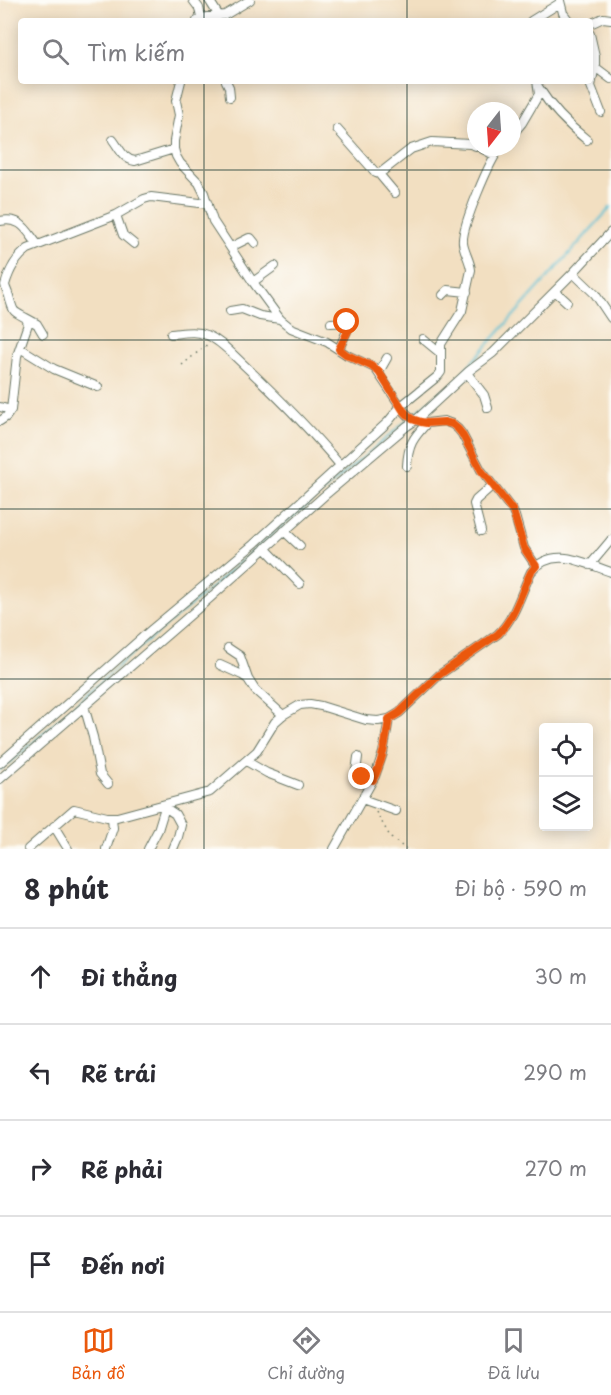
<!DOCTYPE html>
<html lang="vi">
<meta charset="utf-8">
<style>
:root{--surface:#fff;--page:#f7f7f7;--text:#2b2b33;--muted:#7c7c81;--line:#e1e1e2;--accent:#ea580c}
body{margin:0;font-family:"Playpen Sans",sans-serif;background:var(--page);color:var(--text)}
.controls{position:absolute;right:18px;bottom:18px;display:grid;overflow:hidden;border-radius:6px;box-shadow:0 3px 15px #0003}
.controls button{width:54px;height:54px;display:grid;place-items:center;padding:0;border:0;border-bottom:2px solid var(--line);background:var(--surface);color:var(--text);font:30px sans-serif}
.compass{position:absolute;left:467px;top:102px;width:54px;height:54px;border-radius:50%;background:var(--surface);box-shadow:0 3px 15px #0003;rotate:197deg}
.stop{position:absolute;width:18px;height:18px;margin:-14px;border:4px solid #ea580c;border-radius:50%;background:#fff}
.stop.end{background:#ea580c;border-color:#fff;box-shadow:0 2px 6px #0008}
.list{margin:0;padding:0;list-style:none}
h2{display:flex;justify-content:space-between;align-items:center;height:78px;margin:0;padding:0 24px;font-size:26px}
h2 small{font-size:20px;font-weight:400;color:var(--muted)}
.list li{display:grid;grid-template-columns:39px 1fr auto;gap:18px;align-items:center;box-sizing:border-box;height:96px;padding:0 24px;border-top:2px solid var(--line)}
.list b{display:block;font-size:22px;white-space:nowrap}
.list em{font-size:20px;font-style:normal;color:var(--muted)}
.icon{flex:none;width:33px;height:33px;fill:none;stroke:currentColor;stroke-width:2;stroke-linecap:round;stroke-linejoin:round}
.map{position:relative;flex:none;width:611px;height:849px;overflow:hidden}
.search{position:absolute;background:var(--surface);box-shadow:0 3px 15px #0003;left:18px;right:18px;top:18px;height:66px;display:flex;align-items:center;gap:15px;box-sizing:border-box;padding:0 21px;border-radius:6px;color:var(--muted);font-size:22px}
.sheet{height:462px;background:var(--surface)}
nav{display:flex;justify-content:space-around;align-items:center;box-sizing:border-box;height:84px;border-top:2px solid var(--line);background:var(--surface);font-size:16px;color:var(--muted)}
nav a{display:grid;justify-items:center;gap:3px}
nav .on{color:var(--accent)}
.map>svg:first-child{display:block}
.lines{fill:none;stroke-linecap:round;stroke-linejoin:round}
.stream{stroke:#57bfd4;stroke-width:2}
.minor-casing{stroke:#697665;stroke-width:10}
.path{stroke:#697665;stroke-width:1.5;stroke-dasharray:1.5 4.5;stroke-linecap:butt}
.minor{stroke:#fff;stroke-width:8}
.route{stroke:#ea580c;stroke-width:8}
.grid{fill:none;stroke:#1f3d34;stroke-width:1.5;stroke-opacity:0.55}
</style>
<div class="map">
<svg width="611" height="849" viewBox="0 0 611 849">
<rect width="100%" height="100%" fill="#fdfcf7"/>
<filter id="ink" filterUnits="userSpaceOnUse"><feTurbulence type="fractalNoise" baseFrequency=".0167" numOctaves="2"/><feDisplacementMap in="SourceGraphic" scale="12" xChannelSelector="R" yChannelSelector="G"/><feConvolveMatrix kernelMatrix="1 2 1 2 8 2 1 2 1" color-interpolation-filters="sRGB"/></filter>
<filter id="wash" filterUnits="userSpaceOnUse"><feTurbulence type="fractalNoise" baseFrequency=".008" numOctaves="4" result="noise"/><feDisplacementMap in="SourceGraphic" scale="24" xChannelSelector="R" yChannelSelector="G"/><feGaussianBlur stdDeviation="1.35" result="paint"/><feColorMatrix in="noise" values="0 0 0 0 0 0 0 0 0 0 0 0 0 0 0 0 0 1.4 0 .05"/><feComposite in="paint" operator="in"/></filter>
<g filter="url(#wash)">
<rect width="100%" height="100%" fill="#f2dfc1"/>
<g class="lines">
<!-- stream -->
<path class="stream" d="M466,369L611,207
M0,770L17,757L127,658L215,585L242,560L442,391"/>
</g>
</g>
<g filter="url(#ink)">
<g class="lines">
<!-- minor casing -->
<g class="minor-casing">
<path id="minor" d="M193,0L199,8L201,18
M209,0L219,16
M560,1L563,13L569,21
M197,21L207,17L225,15L250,0
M531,21L560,3
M590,24L603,18L611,19
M590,34L595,56V65L591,86L601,112
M595,67L611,79
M181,81L176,101L179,115L174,141V149L176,156L180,163L199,183L204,193L213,221L253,282L280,319L291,328L327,342L347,355L375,368L403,410L412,419L427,423L444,421L452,424L458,429L462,434L481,470L513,511L515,516L524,548L536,566
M226,81L229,87L230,97
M539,88C552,109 568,125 587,140
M337,129L376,173L379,174L411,149L432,142L470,144L476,146
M512,135L522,123L539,94L537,81
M113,140C120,149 123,159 135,161L174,149
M479,147L494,155
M379,174L395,193
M116,215L123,235L134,244
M0,221C22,217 26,230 38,245
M231,247L249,238H251L255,243
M573,273L595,294L611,318
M253,282L275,266
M555,291L567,302
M443,295L448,290L467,292
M230,311L242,309L260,316L280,319
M26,318L37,324L43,334
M331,323L347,322L350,324L339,349
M171,334C183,333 195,330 207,335C221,341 232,354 243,364C277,396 310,429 340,465
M423,339L440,353
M20,348L54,369L98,387
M379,372L387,358
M467,373L484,395L488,408
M0,407L11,410
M0,421L6,417L11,410L17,356L28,324L26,318C13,311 14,313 10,300C9,294 6,290 5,285C9,271 17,257 28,249L116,215L144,199L151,197L208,204
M407,466C408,445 413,438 427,423
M284,531L300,546
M481,531L474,504L476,500L493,485
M265,548L300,584
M590,565L611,540
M228,648L240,656L248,679
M220,665L242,675L248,679L255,690L283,715
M84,706L93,737L100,774L108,784
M358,757L356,772L362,777L373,780
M246,761L267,773L298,785
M0,763L152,629L254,544L388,422L401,406L438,376L441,372V344L462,311L471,270C470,260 464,252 463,243C461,228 490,159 501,147
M0,779L210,598L324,496L407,426L416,420L469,371L493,353L573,273L611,232
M362,799L396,811
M166,808L175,814L181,825L178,837L173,849
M54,826L68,849
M28,849L74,809L107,817H117L210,792L257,751L275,722L283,715L300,705L310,704L321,706L366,720L378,721L389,719L399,713L439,675L498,634C515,618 521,593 531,572C553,545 584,563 611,572
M106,849L113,828L112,818
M148,849L158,830L166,804
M334,849L375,776L383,753L389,719"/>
</g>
<!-- path -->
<path class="path" d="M182,365L209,343
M376,812L391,838L406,849"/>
<!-- minor -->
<use href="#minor" class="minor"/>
</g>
</g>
<g class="lines" filter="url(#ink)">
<!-- route -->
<path class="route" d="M347,322L350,324V327L339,349L347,355L371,366L379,372L403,410L412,419L421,422L427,423L444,422L452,424L458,429L462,434L481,470L513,511L524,548L536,566L531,572C521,593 515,618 498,634L439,675L399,713L389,719C386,740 383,761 373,780L362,777"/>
</g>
<!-- grid -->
<path class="grid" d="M204,0V21M407,0V21M204,81V849M407,81V849M0,170H611M0,340H611M0,509H611M0,679H611"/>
</svg>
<div class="controls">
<button><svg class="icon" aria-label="locate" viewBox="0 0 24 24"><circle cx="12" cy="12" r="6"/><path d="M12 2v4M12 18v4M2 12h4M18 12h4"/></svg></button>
<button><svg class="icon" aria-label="layers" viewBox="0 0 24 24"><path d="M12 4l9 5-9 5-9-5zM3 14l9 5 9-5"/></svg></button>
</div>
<svg class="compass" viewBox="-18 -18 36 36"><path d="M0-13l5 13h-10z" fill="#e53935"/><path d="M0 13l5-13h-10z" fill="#7c7c81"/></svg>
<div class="stop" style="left:347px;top:322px"></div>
<div class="stop end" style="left:362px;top:777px"></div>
<div class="search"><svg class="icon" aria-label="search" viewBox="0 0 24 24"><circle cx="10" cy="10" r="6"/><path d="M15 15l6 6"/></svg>Tìm kiếm</div>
</div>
<section class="sheet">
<h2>8 phút<small>Đi bộ · 590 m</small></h2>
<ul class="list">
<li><svg class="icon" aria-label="ahead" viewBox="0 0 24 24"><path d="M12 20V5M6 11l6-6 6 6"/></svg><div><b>Đi thẳng</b></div><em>30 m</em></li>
<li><svg class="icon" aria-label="left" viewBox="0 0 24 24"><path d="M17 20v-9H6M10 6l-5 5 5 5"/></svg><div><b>Rẽ trái</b></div><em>290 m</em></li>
<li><svg class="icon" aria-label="right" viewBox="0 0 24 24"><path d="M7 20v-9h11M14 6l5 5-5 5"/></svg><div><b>Rẽ phải</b></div><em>270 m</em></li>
<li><svg class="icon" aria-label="arrive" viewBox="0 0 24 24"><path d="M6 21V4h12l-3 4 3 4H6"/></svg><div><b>Đến nơi</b></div></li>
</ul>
</section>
<nav>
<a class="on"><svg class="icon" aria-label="map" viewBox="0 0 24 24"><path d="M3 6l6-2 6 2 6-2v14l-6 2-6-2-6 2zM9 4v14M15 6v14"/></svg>Bản đồ</a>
<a><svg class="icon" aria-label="directions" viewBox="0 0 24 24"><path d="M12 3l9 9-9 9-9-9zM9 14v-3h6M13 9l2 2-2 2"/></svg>Chỉ đường</a>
<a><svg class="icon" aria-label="saved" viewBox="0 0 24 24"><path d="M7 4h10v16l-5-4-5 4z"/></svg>Đã lưu</a>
</nav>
